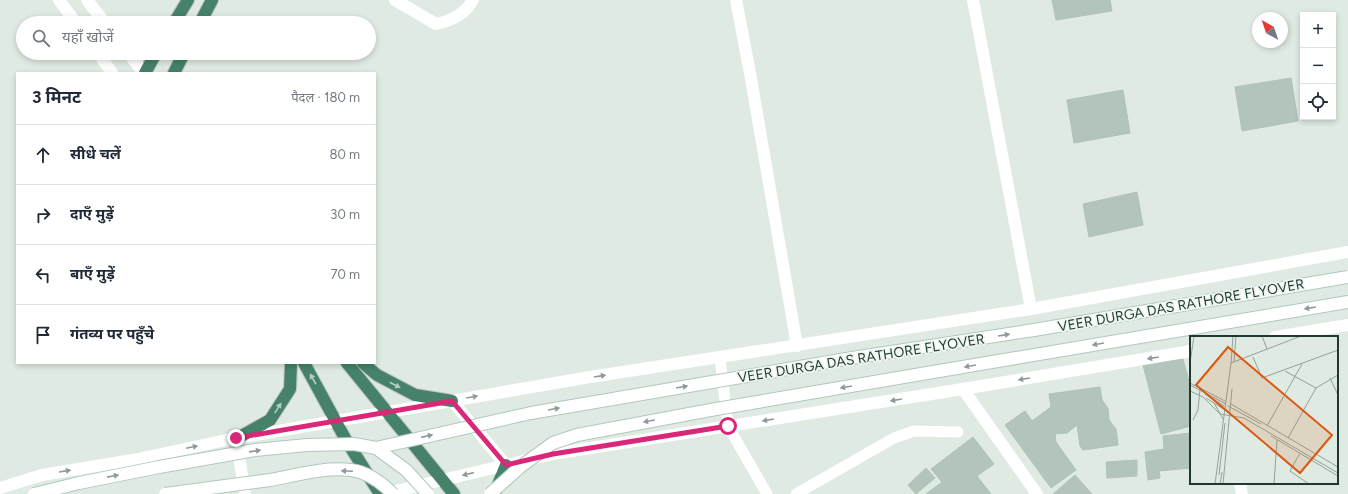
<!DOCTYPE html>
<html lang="hi">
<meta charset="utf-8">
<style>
:root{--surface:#fff;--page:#f6f6f7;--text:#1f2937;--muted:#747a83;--line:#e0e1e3}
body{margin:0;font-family:Figtree,"Noto Sans Devanagari",sans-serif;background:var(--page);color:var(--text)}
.controls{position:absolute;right:12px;top:12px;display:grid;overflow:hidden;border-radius:0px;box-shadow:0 2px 6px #0003}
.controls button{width:36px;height:36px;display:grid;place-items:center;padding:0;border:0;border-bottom:1px solid var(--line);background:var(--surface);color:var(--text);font:20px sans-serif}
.compass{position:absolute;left:1252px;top:12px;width:36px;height:36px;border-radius:50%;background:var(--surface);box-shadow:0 2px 6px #0003;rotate:320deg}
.stop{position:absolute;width:12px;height:12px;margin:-9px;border:3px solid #db2777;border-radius:50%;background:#fff}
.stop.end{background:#db2777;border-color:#fff;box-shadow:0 1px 4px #0008}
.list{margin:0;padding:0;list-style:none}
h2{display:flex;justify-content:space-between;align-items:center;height:52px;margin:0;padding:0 16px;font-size:17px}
h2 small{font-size:13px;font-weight:400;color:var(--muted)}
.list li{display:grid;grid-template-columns:26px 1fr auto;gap:12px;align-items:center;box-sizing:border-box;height:60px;padding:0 16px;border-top:1px solid var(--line)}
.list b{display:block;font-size:15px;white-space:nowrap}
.list em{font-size:13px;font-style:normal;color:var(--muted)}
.icon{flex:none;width:22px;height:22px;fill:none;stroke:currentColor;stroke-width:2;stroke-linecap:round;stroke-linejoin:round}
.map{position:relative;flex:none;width:1348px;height:494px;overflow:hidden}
.search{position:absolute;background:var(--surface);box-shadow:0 2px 6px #0003;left:16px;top:16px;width:360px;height:44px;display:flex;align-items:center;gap:10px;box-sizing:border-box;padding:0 14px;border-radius:22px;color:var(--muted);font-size:15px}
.panel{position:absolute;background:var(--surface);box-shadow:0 2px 6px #0003;left:16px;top:72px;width:360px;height:292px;border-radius:0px}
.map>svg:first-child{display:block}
.building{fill:#b3c4bb;stroke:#b0c3b8}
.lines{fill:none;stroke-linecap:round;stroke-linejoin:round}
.secondary-casing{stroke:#b1c9bc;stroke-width:14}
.trunk-casing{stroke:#bcc4c0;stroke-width:14}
.service{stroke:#fff;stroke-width:11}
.minor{stroke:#fff;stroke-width:12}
.tertiary{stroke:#fff;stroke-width:12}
.secondary{stroke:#fff;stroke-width:12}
.trunk{stroke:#46826a;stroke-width:12}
.secondary-bridge-casing{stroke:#b1c9bc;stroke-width:14;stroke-linecap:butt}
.secondary-bridge{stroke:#fff;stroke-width:12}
.oneway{fill:#8f9c96}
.oneway2{fill:#b3cdc2}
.route{stroke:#db2777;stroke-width:5}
.labels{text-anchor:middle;stroke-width:3.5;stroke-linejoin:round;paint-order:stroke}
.street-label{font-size:14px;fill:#1f392e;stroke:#eef6f1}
.inset-road{fill:none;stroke:#92a39a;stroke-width:1}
.view{fill:#de570e;fill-opacity:0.15;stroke:#de570e;stroke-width:2}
.inset-edge{fill:none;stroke:#1f392e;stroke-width:2}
</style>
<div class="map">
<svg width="1348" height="494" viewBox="0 0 1348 494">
<rect width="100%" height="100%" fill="#deeae2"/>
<!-- building -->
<path class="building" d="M1052,0H1110L1112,11L1056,20Z
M1291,78L1298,121L1242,131L1235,87Z
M1123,90L1130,133L1074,143L1067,100Z
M1137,192L1143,225L1089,237L1083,204Z
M1182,355L1191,389V426L1161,434L1143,365Z
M1100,387L1102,400L1108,408L1109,420L1116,429L1118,445L1083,450L1080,446L1077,425L1067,433L1055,434L1056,442L1076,470L1051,488L1005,425L1025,411L1032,421L1051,407L1049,394Z
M1191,433V468L1159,471L1160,478L1148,480L1145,452L1164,449L1163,436Z
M973,437L994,464L977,476L991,494H926L942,482L931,469Z
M1137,460V476L1107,478L1106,462Z
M926,468L935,478L916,494L908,485Z
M1075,475L1092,494H1053Z"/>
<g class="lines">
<!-- secondary casing -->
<g class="secondary-casing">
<path id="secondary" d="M939,371L1348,302"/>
</g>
<!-- trunk casing -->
<g class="trunk-casing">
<path id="trunk" d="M174,23L188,0
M200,23L212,0
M145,73L156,53
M174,73L184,53
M304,363L346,440L380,494
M347,363L454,494
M363,363L377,375L415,395L452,401
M236,439L270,420L290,389L291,363
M496,490L506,465"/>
</g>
<!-- service -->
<path class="service" d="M720,358L728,426L767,494
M796,494L894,438L914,431L958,432"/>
<!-- minor -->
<path class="minor" d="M395,0L436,24C451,21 465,14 473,0
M736,0L750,73L797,346
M973,0L1031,309
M963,389L1037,494
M1240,483L1242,494"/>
<!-- tertiary -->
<path class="tertiary" d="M59,0L76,23
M87,0L105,23
M98,53L112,73
M128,53L144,73
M1275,337L1348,325
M452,401L506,465
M237,444L245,494
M0,488L42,475L138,459L226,440L388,412L590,377L1031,309L1348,252
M383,494L553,454L963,389L1191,351"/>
<!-- secondary -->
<use href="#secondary" class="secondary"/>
<!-- trunk -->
<use href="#trunk" class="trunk"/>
<!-- secondary-bridge casing -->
<g class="secondary-bridge-casing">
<path id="secondary-bridge" d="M376,448L531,413L852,358L1034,330L1348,277
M34,494L79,483L159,467L255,450L307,445L354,444L376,448L406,470L428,494
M165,494C200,489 235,485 270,480C297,475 324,467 351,470C368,472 381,482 393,494
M490,494L520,467L553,443L577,435L716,409L939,371"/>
</g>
<!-- secondary-bridge -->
<use href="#secondary-bridge" class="secondary-bridge"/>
</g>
<!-- one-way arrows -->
<defs><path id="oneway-solid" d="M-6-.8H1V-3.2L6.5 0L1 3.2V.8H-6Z"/></defs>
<g class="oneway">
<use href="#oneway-solid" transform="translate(1310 308) rotate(171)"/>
<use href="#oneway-solid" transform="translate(1004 335) rotate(-9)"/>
<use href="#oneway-solid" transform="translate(1098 344) rotate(170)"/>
<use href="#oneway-solid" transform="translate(1153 358) rotate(171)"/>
<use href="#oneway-solid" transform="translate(970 366) rotate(170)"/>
<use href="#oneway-solid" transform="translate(600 376) rotate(-9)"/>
<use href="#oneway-solid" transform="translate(1024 379) rotate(171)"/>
<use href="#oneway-solid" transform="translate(682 387) rotate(-10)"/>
<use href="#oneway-solid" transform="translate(846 387) rotate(170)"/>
<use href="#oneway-solid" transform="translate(472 397) rotate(-10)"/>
<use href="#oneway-solid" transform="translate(896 400) rotate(171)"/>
<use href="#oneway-solid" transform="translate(554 409) rotate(-10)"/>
<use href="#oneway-solid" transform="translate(768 420) rotate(171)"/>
<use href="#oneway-solid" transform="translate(649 421) rotate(170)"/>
<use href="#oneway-solid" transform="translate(427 436) rotate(-13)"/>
<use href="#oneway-solid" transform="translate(192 447) rotate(-12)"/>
<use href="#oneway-solid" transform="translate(255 451) rotate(-8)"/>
<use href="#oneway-solid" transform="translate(65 471) rotate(-9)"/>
<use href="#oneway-solid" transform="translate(347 471) rotate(-177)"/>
<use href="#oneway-solid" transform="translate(468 474) rotate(167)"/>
<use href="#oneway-solid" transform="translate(113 476) rotate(-11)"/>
</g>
<g class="oneway2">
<use href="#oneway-solid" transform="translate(313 379) rotate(-119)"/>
<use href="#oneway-solid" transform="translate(395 385) rotate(28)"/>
<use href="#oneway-solid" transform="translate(278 408) rotate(-58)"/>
</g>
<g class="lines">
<!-- route -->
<path class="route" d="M236,438L452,401L506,465L553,454L728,426"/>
</g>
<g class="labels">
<!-- street labels -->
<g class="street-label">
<text transform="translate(1181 305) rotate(-10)" y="5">VEER DURGA DAS RATHORE FLYOVER</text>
<text transform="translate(861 358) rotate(-9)" y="5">VEER DURGA DAS RATHORE FLYOVER</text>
</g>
</g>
<!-- overview -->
<g transform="translate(1190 336)">
<rect width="148" height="148" fill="#deeae2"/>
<path class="inset-road" d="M72,0L77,13M63,21L72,42L148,14M44,26L46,0M0,27L4,0M41,27L43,0M95,35L126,52L148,39M140,42L148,59M0,47L35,65M0,49L36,68M0,55L13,61L30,78L54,82L148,137M15,58L34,70M16,62L35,74M24,67L33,83M41,68L148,131M38,70L71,88M3,84L8,74L10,53M77,90L112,28M81,100L148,140M98,102L126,52M110,117L100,135L119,148M29,139L35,87M25,148L41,27L111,0M30,148L32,136M33,148L42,53M84,148L87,104"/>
<path class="view" d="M38,11L142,99L110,137L6,49Z"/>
<rect width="148" height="148" class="inset-edge"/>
</g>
</svg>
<div class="controls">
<button>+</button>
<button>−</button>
<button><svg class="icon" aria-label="locate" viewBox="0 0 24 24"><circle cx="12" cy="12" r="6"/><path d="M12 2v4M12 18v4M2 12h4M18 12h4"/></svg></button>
</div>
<svg class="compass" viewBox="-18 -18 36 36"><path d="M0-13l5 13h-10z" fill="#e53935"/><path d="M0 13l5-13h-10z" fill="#747a83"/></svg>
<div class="stop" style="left:728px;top:426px"></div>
<div class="stop end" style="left:236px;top:438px"></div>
<div class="search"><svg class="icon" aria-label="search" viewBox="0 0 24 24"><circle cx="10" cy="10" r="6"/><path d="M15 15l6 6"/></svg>यहाँ खोजें</div>
<section class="panel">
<h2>3 मिनट<small>पैदल · 180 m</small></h2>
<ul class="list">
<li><svg class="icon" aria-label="ahead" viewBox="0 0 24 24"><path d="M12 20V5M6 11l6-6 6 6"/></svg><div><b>सीधे चलें</b></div><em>80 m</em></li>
<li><svg class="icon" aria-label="right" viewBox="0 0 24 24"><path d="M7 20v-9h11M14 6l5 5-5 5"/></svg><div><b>दाएँ मुड़ें</b></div><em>30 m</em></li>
<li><svg class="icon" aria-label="left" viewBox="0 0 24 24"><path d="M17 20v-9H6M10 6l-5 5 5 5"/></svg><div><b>बाएँ मुड़ें</b></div><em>70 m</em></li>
<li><svg class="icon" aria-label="arrive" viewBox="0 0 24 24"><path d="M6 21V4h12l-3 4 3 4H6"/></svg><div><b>गंतव्य पर पहुँचे</b></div></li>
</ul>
</section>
</div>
